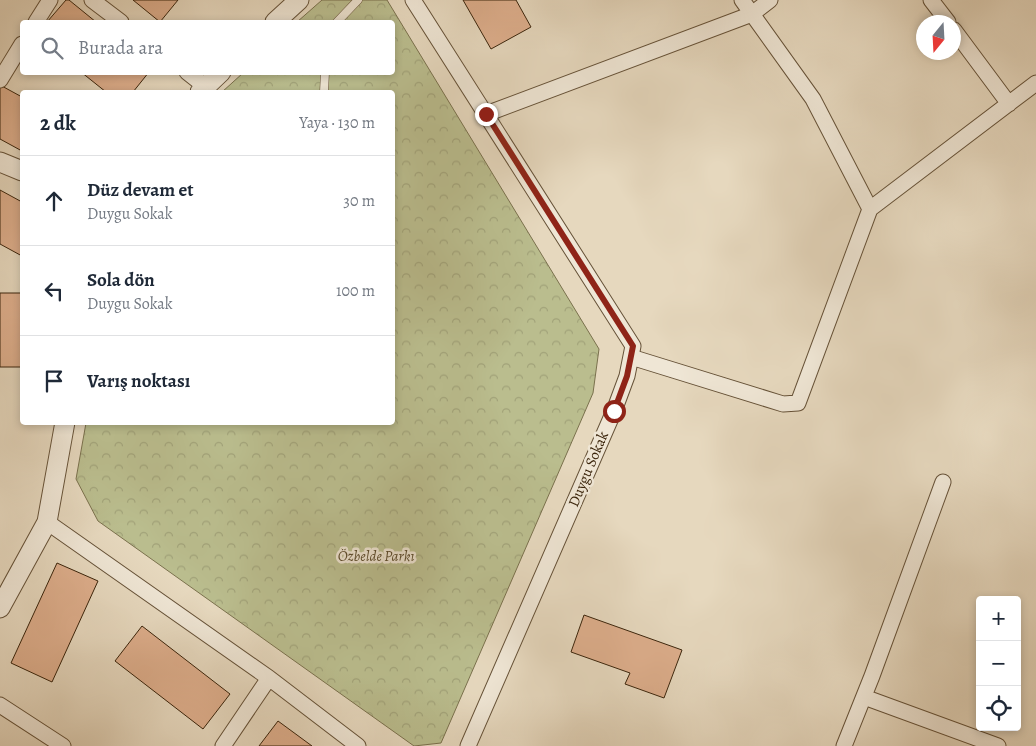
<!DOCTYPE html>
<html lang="tr">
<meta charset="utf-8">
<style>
:root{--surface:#fff;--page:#f6f6f7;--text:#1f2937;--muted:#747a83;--line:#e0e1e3}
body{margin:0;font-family:Alegreya,serif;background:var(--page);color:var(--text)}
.controls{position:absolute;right:15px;bottom:15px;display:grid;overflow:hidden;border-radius:5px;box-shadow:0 2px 8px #0003}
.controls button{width:45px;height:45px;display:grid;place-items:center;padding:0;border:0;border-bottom:1px solid var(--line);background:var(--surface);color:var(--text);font:25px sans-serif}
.compass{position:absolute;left:916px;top:15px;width:45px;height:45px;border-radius:50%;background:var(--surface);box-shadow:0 2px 8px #0003;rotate:198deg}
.stop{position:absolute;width:15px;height:15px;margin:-11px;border:4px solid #8f2418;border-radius:50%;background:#fff}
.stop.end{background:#8f2418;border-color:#fff;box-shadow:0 1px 5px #0008}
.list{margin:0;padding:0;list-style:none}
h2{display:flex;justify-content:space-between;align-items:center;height:65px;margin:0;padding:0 20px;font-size:21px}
h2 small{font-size:16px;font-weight:400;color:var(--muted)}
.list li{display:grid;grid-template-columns:32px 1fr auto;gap:15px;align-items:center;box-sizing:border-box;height:90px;padding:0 20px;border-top:1px solid var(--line)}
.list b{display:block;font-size:19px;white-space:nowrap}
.list p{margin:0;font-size:16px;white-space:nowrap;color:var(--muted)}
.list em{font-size:16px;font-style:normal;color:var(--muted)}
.icon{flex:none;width:28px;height:28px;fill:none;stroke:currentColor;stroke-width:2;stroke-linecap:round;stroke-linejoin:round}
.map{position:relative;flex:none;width:1036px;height:746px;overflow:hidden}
.search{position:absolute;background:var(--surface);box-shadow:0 2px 8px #0003;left:20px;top:20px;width:375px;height:55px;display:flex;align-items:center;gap:12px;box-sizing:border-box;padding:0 18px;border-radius:5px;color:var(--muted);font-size:19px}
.panel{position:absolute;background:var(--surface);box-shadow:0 2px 8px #0003;left:20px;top:90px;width:375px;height:335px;border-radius:5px}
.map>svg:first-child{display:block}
.park{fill:url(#park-crowns);stroke:#7a714d}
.building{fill:#ddae8c;stroke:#3b250c}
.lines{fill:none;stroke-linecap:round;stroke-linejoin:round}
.service-casing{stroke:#665238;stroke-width:9}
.minor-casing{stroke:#665238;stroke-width:17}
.tertiary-casing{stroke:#665238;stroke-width:21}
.service{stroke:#efe6d5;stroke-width:8}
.minor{stroke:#efe6d5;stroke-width:15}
.tertiary{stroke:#efe6d5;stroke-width:19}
.route{stroke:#8f2418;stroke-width:6}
.labels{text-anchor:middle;stroke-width:5;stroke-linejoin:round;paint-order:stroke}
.street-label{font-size:15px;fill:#3b250c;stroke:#efe6d5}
.park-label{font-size:15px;font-style:italic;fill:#5b4b2c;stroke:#efe6d5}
</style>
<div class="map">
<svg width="1036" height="746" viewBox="0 0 1036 746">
<defs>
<pattern id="park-crowns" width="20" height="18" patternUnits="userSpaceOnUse" patternTransform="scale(1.25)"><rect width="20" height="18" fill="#babd8e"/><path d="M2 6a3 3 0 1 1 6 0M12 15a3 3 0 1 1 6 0" fill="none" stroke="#a1a279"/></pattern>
</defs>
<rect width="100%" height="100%" fill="#e6d8be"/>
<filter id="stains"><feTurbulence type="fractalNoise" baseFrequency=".004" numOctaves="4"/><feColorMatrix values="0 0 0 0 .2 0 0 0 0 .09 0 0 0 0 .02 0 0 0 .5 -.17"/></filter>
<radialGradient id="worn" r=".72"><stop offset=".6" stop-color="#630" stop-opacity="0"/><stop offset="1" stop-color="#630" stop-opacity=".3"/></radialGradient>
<!-- park -->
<path class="park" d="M322,0H387L599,349L593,393L441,743L414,746L98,521L76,479L86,423L392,422V92H222L243,73L392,72V22H297Z"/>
<!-- building -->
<path class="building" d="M66,0H69L96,22H47Z
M133,0H178L160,22Z
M463,0H516L531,27L491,49Z
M81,72H149L133,92H106Z
M0,85L22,97V151L0,139Z
M0,190L22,202V256L0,244Z
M0,293H22V367H0Z
M57,563L98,581L52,682L11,663Z
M584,615L682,650L664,698L625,684L630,673L571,652Z
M142,626L230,694L203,729L115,661Z
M278,721L312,746H259Z"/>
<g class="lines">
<!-- service casing -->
<g class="service-casing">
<path id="service" d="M337,22L358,0
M324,92L325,72"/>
</g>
<!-- minor casing -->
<g class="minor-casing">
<path id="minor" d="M92,0L121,22
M413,0L633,346L627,376L614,411L468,746
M931,0L948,22
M36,22L50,0
M954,30L1009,104
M187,72L206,87
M0,80L22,44
M486,114L752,14L770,0
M870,209L1036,83
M631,357L783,404L798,403L870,209L813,99L742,0
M47,522L269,678L358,746
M864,697L998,746
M0,705L63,746
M223,746L269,678
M844,746L872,676L943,482"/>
</g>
<!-- tertiary casing -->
<g class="tertiary-casing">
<path id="tertiary" d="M275,22L299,0
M200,92L221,72
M0,162L22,171
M0,608L47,522L65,422"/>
</g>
<!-- service -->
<use href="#service" class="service"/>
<!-- minor -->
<use href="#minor" class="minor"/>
<!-- tertiary -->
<use href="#tertiary" class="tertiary"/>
</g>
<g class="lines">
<!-- route -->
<path class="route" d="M486,114L633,346L627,376L614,411"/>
</g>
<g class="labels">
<!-- street labels -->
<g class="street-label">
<text transform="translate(588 469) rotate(-67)" y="5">Duygu Sokak</text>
</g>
<!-- park labels -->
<g class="park-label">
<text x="376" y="561">Özbelde Parkı</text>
</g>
</g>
<rect width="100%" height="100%" filter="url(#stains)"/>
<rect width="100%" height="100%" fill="url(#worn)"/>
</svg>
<div class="controls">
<button>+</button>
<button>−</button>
<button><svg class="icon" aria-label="locate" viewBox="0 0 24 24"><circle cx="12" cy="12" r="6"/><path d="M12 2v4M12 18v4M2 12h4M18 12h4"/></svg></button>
</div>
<svg class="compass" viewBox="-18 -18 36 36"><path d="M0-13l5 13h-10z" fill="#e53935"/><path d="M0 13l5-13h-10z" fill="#747a83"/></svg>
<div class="stop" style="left:614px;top:411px"></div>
<div class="stop end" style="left:486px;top:114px"></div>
<div class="search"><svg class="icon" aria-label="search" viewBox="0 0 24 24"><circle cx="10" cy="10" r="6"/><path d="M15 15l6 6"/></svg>Burada ara</div>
<section class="panel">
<h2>2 dk<small>Yaya · 130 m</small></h2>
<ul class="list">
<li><svg class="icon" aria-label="ahead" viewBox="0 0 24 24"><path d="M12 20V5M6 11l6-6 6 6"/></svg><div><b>Düz devam et</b><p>Duygu Sokak</p></div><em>30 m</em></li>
<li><svg class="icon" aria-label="left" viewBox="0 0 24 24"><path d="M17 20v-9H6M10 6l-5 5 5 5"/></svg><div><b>Sola dön</b><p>Duygu Sokak</p></div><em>100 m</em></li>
<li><svg class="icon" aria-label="arrive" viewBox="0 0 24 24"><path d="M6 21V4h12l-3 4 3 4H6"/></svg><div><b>Varış noktası</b></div></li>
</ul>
</section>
</div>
